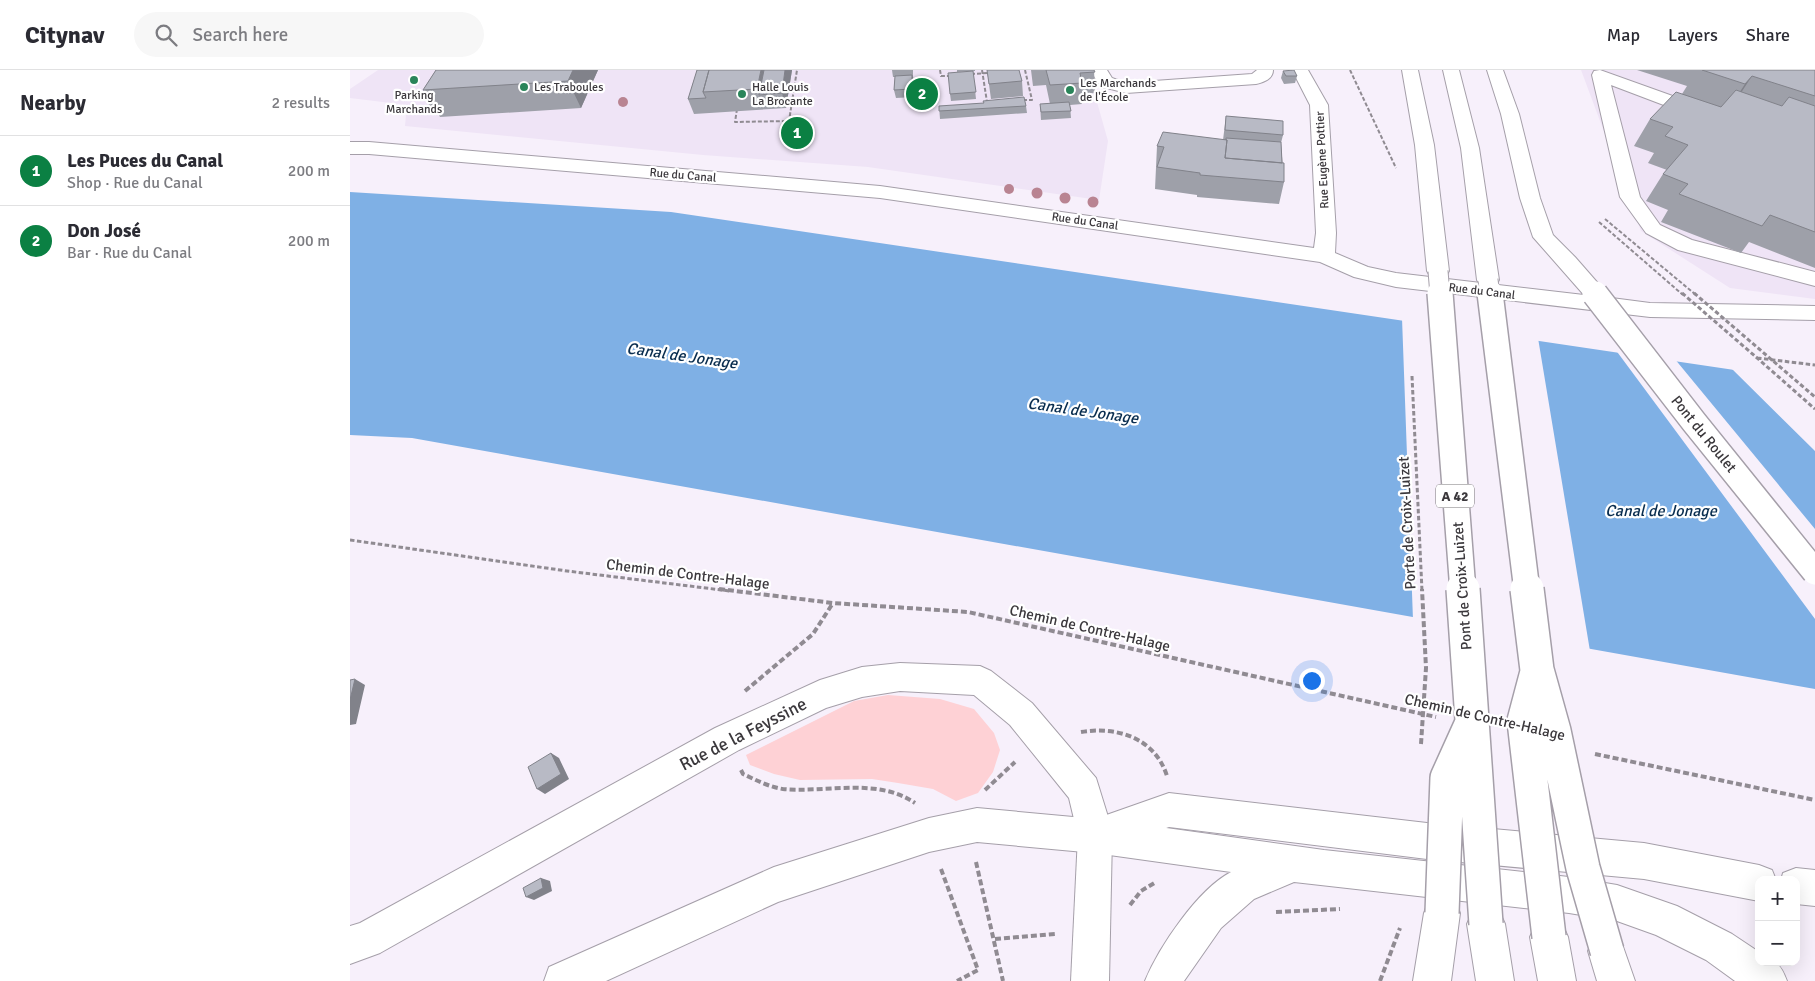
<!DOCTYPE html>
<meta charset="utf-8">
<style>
:root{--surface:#fff;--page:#f7f7f7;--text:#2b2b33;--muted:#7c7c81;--line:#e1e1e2;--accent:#0b8043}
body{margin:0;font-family:Signika,sans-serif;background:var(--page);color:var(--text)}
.controls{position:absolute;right:15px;bottom:15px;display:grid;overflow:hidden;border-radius:10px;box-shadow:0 5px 20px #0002}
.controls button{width:45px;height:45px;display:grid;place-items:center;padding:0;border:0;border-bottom:1px solid var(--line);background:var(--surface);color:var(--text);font:25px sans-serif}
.you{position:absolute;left:961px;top:610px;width:18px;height:18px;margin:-12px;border:4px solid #fff;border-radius:50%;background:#1a73e8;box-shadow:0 0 0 8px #1a73e833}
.badge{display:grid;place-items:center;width:32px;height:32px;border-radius:50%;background:var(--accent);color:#fff;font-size:16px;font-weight:700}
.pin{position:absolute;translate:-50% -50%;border:2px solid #fff;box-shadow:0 1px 5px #0006}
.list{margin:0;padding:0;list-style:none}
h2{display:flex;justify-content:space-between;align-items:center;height:65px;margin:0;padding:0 20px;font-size:21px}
h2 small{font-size:16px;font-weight:400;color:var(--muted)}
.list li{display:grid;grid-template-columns:32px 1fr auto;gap:15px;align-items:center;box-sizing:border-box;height:70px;padding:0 20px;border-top:1px solid var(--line)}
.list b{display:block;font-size:19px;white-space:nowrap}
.list p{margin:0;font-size:16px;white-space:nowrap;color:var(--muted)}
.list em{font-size:16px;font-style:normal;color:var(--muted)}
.icon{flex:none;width:28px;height:28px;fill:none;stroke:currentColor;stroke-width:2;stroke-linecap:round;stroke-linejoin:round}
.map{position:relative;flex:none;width:1465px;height:911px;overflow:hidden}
header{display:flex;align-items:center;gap:30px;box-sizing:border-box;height:70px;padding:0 25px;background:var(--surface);border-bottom:1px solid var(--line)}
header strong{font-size:24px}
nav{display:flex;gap:28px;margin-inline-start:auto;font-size:18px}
.search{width:350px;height:45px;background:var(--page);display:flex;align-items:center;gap:12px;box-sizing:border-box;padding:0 18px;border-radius:28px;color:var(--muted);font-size:19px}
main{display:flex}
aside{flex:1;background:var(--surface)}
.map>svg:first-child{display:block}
.built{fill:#efe4f6}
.green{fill:#fed1d5}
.water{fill:#7fb0e5}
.pier{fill:#f7f0fb}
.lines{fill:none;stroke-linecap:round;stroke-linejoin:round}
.minor-casing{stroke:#a59fa9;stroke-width:2}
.major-casing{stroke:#a59fa9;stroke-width:2}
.highway-casing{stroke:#a59fa9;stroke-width:2}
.path-far2{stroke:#908b92;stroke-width:2;stroke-dasharray:4 2;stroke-linecap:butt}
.path-far1{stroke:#908b92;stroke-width:3;stroke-dasharray:4.5 2.5;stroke-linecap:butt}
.path{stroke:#908b92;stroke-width:4;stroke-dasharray:6 3;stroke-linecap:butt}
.minor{fill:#fff;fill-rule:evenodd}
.major{fill:#fff;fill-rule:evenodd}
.highway{fill:#fff;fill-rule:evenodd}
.minor-bridge-casing{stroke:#a59fa9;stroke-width:28;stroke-linecap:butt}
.highway-bridge-far2-casing{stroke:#a59fa9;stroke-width:21;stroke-linecap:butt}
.highway-bridge-far1-casing{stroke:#a59fa9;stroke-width:28;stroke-linecap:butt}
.highway-bridge-casing{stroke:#a59fa9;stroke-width:36;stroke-linecap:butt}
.path-bridge-far2{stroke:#908b92;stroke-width:2;stroke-dasharray:4 2;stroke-linecap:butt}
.path-bridge-far1{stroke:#908b92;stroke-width:3;stroke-dasharray:4.5 2.5;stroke-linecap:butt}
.path-bridge{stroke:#908b92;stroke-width:4;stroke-dasharray:6 3;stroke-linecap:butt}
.minor-bridge{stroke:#fff;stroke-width:25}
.highway-bridge-far2{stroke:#fff;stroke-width:19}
.highway-bridge-far1{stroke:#fff;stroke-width:25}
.highway-bridge{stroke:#fff;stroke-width:33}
.tree{fill:#b98492}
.wall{fill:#9ea0a9}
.shaded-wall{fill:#81828a}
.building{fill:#b8bac5;stroke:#81828a}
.poi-dot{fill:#2a855a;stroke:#fff;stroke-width:2}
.labels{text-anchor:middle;stroke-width:4.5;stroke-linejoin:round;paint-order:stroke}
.far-poi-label{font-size:12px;fill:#3b383c;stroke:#fff;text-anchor:start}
.far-street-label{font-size:12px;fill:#3b383c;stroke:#fff}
.shield{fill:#fff;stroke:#767476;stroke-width:1}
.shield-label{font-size:14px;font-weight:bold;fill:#3b383c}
.street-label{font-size:15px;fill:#3b383c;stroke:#fff}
.water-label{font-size:16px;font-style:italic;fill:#092d4f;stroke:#fff}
.near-street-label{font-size:18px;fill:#3b383c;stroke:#fff}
</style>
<header>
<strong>Citynav</strong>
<div class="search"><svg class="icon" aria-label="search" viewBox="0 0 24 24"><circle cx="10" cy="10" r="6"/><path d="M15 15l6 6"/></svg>Search here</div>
<nav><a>Map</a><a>Layers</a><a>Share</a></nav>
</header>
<main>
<aside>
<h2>Nearby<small>2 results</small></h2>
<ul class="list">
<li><span class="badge">1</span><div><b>Les Puces du Canal</b><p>Shop · Rue du Canal</p></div><em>200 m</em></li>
<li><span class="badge">2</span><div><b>Don José</b><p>Bar · Rue du Canal</p></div><em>200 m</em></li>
</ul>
</aside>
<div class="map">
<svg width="1465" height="911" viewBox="0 0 1465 911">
<rect width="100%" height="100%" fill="#f7f0fb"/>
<!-- built -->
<path class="built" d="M28,0H738L758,71L749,130L518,97L353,85L55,56L57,35L0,28V19Z
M1231,0H1465V229L1380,218L1291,161Z"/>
<!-- green -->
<path class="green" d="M538,625L590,629L624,639L644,663L650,680L643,702L628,723L606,731L583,719L548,713L522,709L450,710L424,704L400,695L396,685L504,631Z"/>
<!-- water -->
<path class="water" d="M0,122L321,142L1465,312V619L62,368L0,365Z"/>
<!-- pier -->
<path class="pier" d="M1052,248L1188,268L1240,581L1063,550Z
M1265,279L1324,288L1465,459V549Z
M1379,296L1465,309V381Z"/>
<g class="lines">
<!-- minor casing -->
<g class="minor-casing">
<path id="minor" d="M741,0H757L762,8L776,13L902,4L907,0H923C923,9 914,12 906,14L776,23L753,17L747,12Z
M942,0H958L978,35L986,163L985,183L1018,197L1046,203L1234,225L1183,167L1170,128L1151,44L1137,0H1153L1169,44L1190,128L1203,165L1225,187L1253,219L1256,224L1254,227L1300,233L1465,236V250L1300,247L1046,217L1004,207L970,192L530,128L19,84H0V72H19L530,116L964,178L966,163L960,35Z
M1250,0L1331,29L1334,33L1331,37L1325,38L1319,37L1261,15L1290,127L1310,155L1342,170L1465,202V216L1328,180L1296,163L1270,127L1242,5L1244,1Z
M550,593L630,596L641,601L682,633L746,708L759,750L974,780L1219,807L1267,815L1327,836L1382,864L1409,882V892C1428,892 1430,893 1437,911H1385L1356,890L1306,865L1267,851L1219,843L944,812L904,829L871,858L834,911H795C809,877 848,819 881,802L745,783L733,778L728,766L719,728L660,655L624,625L550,621L512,627L476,638L389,680L30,883L0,894V856L10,853L365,658L470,610L512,597Z"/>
</g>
<!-- major casing -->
<g class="major-casing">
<path id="major" d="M745,749L757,754L762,766L759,911H721L728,766L733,754Z"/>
</g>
<!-- highway casing -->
<g class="highway-casing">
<path id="highway" d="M1052,0H1068L1084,75L1099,201L1096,206L1088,208L1080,206L1077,201L1065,75Z
M1093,0H1109L1129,78L1149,210L1146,215L1138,217L1130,215L1127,210L1111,78Z
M819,723L1077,753L1294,773L1409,795L1422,800L1426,810H1409V831L1294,809L1077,789L819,757L745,783L627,772L579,782L428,832L256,911H194L199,897L424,797L579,748L627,738L745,749Z
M1446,798L1465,800V836L1446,834V810H1431L1433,803Z
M1092,825L1105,830L1110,843L1101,911H1063L1074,843L1079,830Z
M1136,835L1149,841L1155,854L1164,911H1126L1117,854L1123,841Z
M1199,848L1212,854L1218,867L1226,911H1188L1180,867L1186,854Z
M1257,862L1270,868L1285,911H1247L1238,881L1244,868Z"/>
</g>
<!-- path-far2 -->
<path class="path-far2" d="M590,0L591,6H602
M632,0L637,32
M1000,0L1046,98
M621,4L639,3
M673,30H682L675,0
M387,39L385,52L439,51L447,0"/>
<!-- path-far1 -->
<path class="path-far1" d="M1406,287L1465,339
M1407,288L1465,295
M0,470L217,501L380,521"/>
<!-- path -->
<path class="path" d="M369,519L483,533L618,542L1086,647
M395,621L463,564L483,533
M731,662C767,656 805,668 817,706
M1245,684L1465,730
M391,700L393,704C406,710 419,717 433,719C476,723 527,707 565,733
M635,720L665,692
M626,792L653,911
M591,799L628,900L607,911
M780,835L791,821L806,812
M926,842L990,839
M645,869L705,864
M1030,911L1050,858"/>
<!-- minor -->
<use href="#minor" class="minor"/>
<!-- major -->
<use href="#major" class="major"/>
<!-- highway -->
<use href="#highway" class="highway"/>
<!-- minor-bridge casing -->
<g class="minor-bridge-casing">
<path id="minor-bridge" d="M1245,224L1344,352L1465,502"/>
</g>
<!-- highway-bridge-far2 casing -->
<g class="highway-bridge-far2-casing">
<path id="highway-bridge-far2" d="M1088,201L1090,225
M1138,210L1140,225"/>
</g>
<!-- highway-bridge-far1 casing -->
<g class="highway-bridge-far1-casing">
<path id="highway-bridge-far1" d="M1090,223L1113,521
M1140,223L1177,521"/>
</g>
<!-- highway-bridge casing -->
<g class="highway-bridge-casing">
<path id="highway-bridge" d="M1113,519L1136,854
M1177,519L1187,600L1204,661L1233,798L1257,881
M1187,602L1174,651L1199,867
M1092,843L1097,708L1121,655"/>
</g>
<!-- path-bridge-far2 -->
<path class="path-bridge-far2" d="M1255,149L1346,225
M1249,152L1333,225"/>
<!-- path-bridge-far1 -->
<path class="path-bridge-far1" d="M1332,223L1406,287
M1344,223L1465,327
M1062,306L1072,521"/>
<!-- path-bridge -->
<path class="path-bridge" d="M1071,674L1076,598L1072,519"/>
<!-- minor-bridge -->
<use href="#minor-bridge" class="minor-bridge"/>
<!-- highway-bridge-far2 -->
<use href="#highway-bridge-far2" class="highway-bridge-far2"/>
<!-- highway-bridge-far1 -->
<use href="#highway-bridge-far1" class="highway-bridge-far1"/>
<!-- highway-bridge -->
<use href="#highway-bridge" class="highway-bridge"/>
</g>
<!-- trees -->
<g class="tree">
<circle cx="273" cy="32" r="5"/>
<circle cx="659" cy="119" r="5"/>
<circle cx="687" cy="123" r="5.5"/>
<circle cx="715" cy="128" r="5.5"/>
<circle cx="743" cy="132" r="5.5"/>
</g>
<!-- wall -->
<path class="wall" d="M86,0H248L231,38L90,47L85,38H81L76,30L79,29L73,20Z
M347,0H442L436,38L344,44L338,29Z
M542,0H563V6L564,13V27L546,28L544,20L545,7H543Z
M607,0H625V1L607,2Z
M637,0H669L672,11L673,26L641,29Z
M681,0H744L745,23L732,24V34L720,35L721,48L691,50L690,34H700L696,15L683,16Z
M1287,0H1465V198L1399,172L1391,183L1311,152L1318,140L1296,131L1313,104L1317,100L1298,93L1304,83L1284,76L1300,49L1332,24L1337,16Z
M623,1L626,29L601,31L600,24Z
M933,1L947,6L945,13L934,14L931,8Z
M589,36H676L677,43L590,49Z
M876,46L933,65L931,73L934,112L929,134L847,127V125L805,119L807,76L873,70Z"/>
<!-- shaded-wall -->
<path class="shaded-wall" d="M223,0H248L231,38L218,11Z
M411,0H421L409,25L407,19Z
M435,0H442L436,38L432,23Z
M562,5L564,13V27L562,19Z
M1402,6L1385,32L1378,40L1395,14Z
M5,609L15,615L6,654L0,655V615Z
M201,683L209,688L219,709L195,724L187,719Z
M191,808L200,811L202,821L184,830L176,827Z"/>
<!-- building -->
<path class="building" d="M86,0H223L218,11L73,20Z
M347,0H359L353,22L356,28L338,29Z
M359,0H411L407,19L353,22Z
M414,0H435L432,23L409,25Z
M637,0H669L672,11L639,14Z
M696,0H744L745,2L730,3L732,13L700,15Z
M944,0L947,6H936L933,1Z
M1352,0H1465V26L1402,6L1395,14Z
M623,1L626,22L600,24L598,3Z
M562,5V19L544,20L545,6Z
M1386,20L1432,36L1439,27L1465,36V162L1420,145L1412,156L1329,124L1338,114L1313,104L1338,75L1315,66L1323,57L1300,49L1326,22L1371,37Z
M674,27L676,36L589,41V36L634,33L633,31Z
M719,32L721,41L691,42L690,34Z
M876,46L933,51V65L875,60Z
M813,62L877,70L875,88L934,93V112L850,105V103L807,97L814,77L807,76Z
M876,68L931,72L932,93L875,88L877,70H876Z
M5,609L0,630V610Z
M201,683L211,704L187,719L178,697Z
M191,808L193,818L176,827L173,818Z"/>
<!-- markers -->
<g class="poi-dot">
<circle cx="64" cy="10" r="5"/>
<circle cx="174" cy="17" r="5"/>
<circle cx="720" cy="20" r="5"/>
<circle cx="392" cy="24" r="5"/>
</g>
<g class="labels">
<!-- far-poi labels -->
<g class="far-poi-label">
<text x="730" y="17">Les Marchands<tspan x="730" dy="14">de l'École</tspan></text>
<text x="184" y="21">Les Traboules</text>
<text x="402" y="21">Halle Louis<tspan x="402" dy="14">La Brocante</tspan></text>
<text x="64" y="29" text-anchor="middle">Parking<tspan x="64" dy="14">Marchands</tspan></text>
</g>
<!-- far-street labels -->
<g class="far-street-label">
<text transform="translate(972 90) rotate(-93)" y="4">Rue Eugène Pottier</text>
<text transform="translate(333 105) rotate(5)" y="4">Rue du Canal</text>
<text transform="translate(735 151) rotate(8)" y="4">Rue du Canal</text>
<text transform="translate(1132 221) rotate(7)" y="4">Rue du Canal</text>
</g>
<!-- shield labels -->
<rect class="shield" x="1086" y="414.5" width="38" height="23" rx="4"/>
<g class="shield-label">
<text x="1105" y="431">A 42</text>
</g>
<!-- street labels -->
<g class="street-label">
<text transform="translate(1354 364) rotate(51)" y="5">Pont du Roulet</text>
<text transform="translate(1057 453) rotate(-93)" y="5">Porte de Croix-Luizet</text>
<text transform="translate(338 504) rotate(7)" y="5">Chemin de Contre-Halage</text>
<text transform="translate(1112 516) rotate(-94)" y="5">Pont de Croix-Luizet</text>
<text transform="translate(740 558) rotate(13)" y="5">Chemin de Contre-Halage</text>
<text transform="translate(1135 647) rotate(13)" y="5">Chemin de Contre-Halage</text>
</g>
<!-- water labels -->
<g class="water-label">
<text transform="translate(332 285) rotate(8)" y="6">Canal de Jonage</text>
<text transform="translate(733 340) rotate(8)" y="6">Canal de Jonage</text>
<text x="1311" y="446">Canal de Jonage</text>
</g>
<!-- near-street labels -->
<g class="near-street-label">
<text transform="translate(393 664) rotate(-27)" y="6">Rue de la Feyssine</text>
</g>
</g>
</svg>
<div class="controls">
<button>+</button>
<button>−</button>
</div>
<div class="you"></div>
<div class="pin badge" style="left:447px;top:63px">1</div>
<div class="pin badge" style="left:572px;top:24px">2</div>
</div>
</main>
